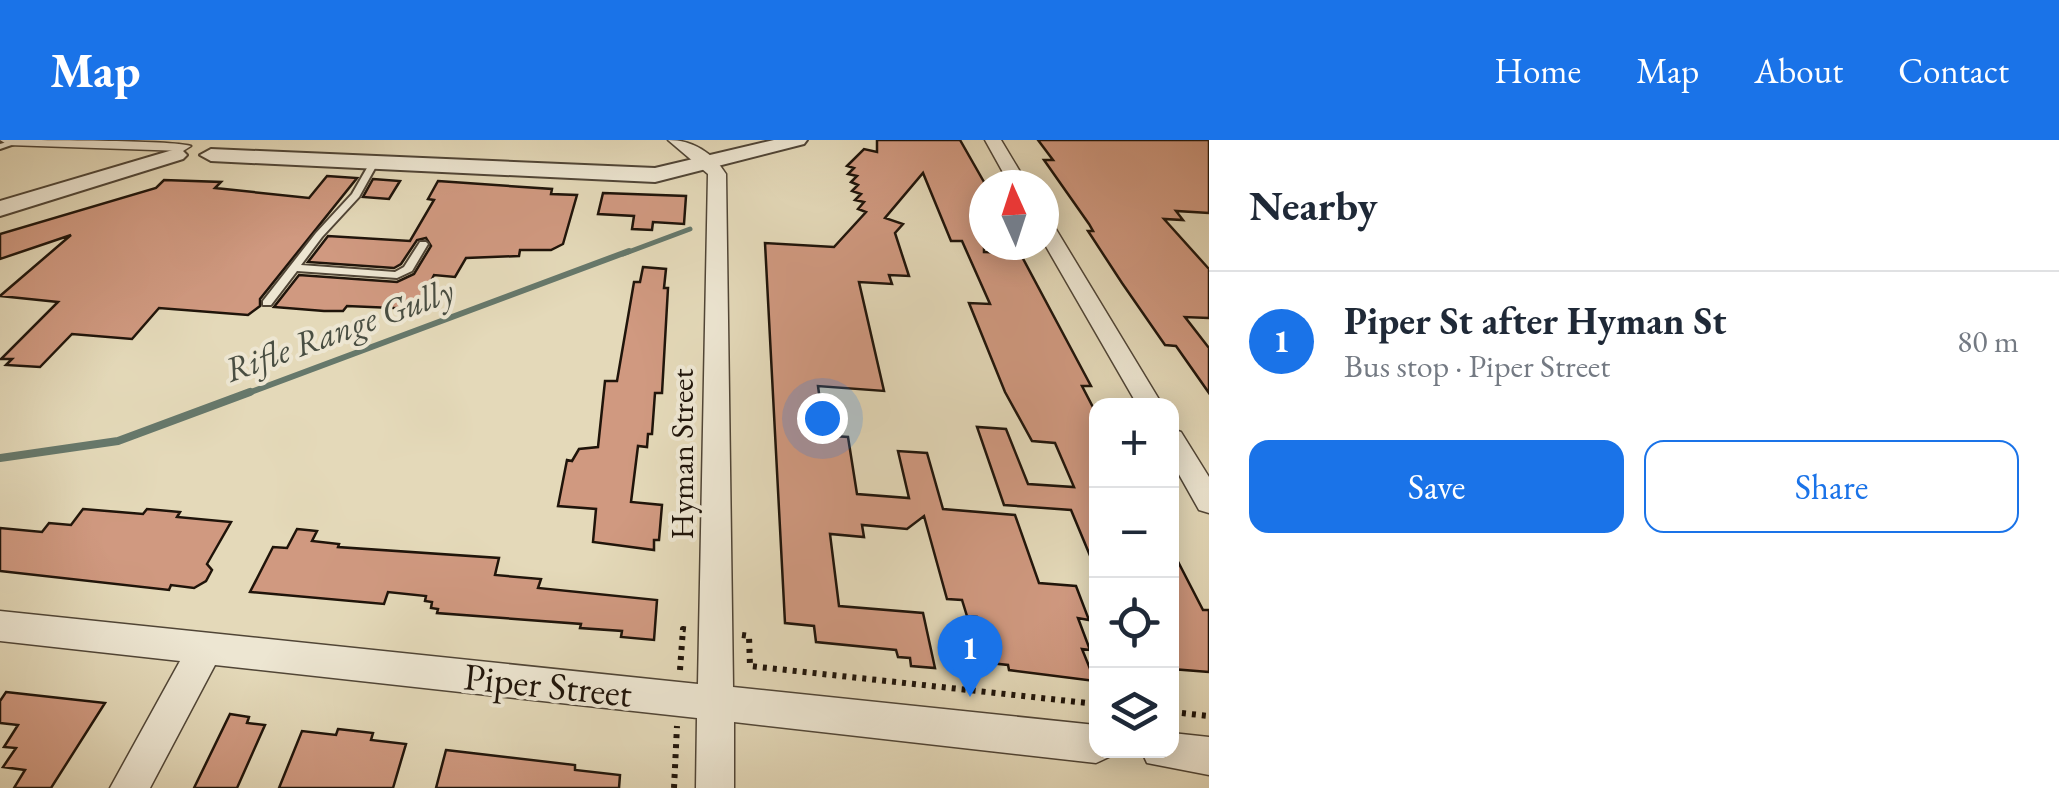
<!DOCTYPE html>
<meta charset="utf-8">
<style>
:root{--surface:#fff;--page:#f2f2f3;--text:#1f2937;--muted:#747a83;--line:#e0e1e3;--accent:#1a73e8}
body{margin:0;font-family:"EB Garamond",serif;background:var(--page);color:var(--text)}
.controls{position:absolute;right:30px;bottom:30px;display:grid;overflow:hidden;border-radius:20px;box-shadow:0 5px 25px #0003}
.controls button{width:90px;height:90px;display:grid;place-items:center;padding:0;border:0;border-bottom:2px solid var(--line);background:var(--surface);color:var(--text);font:50px sans-serif}
.compass{position:absolute;left:969px;top:30px;width:90px;height:90px;border-radius:50%;background:var(--surface);box-shadow:0 5px 25px #0003;rotate:357deg}
.you{position:absolute;left:822px;top:278px;width:35px;height:35px;margin:-25px;border:8px solid #fff;border-radius:50%;background:#1a73e8;box-shadow:0 0 0 15px #1a73e833}
.badge{display:grid;place-items:center;width:65px;height:65px;border-radius:50%;background:var(--accent);color:#fff;font-size:32px;font-weight:700}
.pin{position:absolute;translate:-50% -82px;filter:drop-shadow(0 2px 5px #0008)}
.pin::after{content:'';position:absolute;top:52px;width:35px;height:30px;background:inherit;clip-path:polygon(0 0,100% 0,50% 100%)}
.list{margin:0;padding:0;list-style:none}
h2{display:flex;justify-content:space-between;align-items:center;height:130px;margin:0;padding:0 40px;font-size:42px}
h2 small{font-size:32px;font-weight:400;color:var(--muted)}
.list li{display:grid;grid-template-columns:65px 1fr auto;gap:30px;align-items:center;box-sizing:border-box;height:140px;padding:0 40px;border-top:2px solid var(--line)}
.list b{display:block;font-size:38px;white-space:nowrap}
.list p{margin:0;font-size:32px;white-space:nowrap;color:var(--muted)}
.list em{font-size:32px;font-style:normal;color:var(--muted)}
.actions{display:flex;gap:20px;padding:30px 40px}
.actions a{flex:1;padding:22px 0;border:2px solid var(--accent);border-radius:20px;text-align:center;font-size:35px;color:var(--accent)}
.actions .main{background:var(--accent);color:#fff}
.icon{flex:none;width:55px;height:55px;fill:none;stroke:currentColor;stroke-width:2;stroke-linecap:round;stroke-linejoin:round}
.map{position:relative;flex:none;width:1209px;height:648px;overflow:hidden}
header{display:flex;align-items:center;gap:60px;box-sizing:border-box;height:140px;padding:0 50px;background:var(--accent);color:#fff}
header strong{font-size:48px}
nav{display:flex;gap:55px;margin-inline-start:auto;font-size:35px}
main{display:flex}
aside{flex:1;background:var(--surface)}
.map>svg:first-child{display:block}
.lines{fill:none;stroke-linecap:round;stroke-linejoin:round}
.stream-far2{stroke:#66786b;stroke-width:5}
.stream-far1{stroke:#66786b;stroke-width:6}
.stream{stroke:#66786b;stroke-width:8}
.building{fill:#d09980;stroke:#1f140a;stroke-width:2.5}
.service-casing{stroke:#504536;stroke-width:4}
.minor-casing{stroke:#504536;stroke-width:3}
.tertiary-casing{stroke:#504536;stroke-width:4}
.path{stroke:#1f140a;stroke-width:6;stroke-dasharray:4 6;stroke-linecap:butt}
.service{fill:#ede6d2;fill-rule:evenodd}
.minor{fill:#ede6d2;fill-rule:evenodd}
.tertiary{fill:#ede6d2;fill-rule:evenodd}
.labels{text-anchor:middle;stroke-width:8;stroke-linejoin:round;paint-order:stroke}
.street-label{font-size:32px;fill:#1f140a;stroke:#ede6d2}
.water-label{font-size:35px;font-style:italic;fill:#494e42;stroke:#ede6d2}
.near-street-label{font-size:38px;fill:#1f140a;stroke:#ede6d2}
</style>
<header>
<strong>Map</strong>
<nav><a>Home</a><a>Map</a><a>About</a><a>Contact</a></nav>
</header>
<main>
<div class="map">
<svg width="1209" height="648" viewBox="0 0 1209 648">
<rect width="100%" height="100%" fill="#e4d9b9"/>
<filter id="stains"><feTurbulence type="fractalNoise" baseFrequency=".002" numOctaves="4"/><feColorMatrix values="0 0 0 0 .2 0 0 0 0 .09 0 0 0 0 .02 0 0 0 .5 -.17"/></filter>
<radialGradient id="worn" r=".72"><stop offset=".6" stop-color="#630" stop-opacity="0"/><stop offset="1" stop-color="#630" stop-opacity=".3"/></radialGradient>
<g class="lines">
<!-- stream-far2 -->
<path class="stream-far2" d="M623,114L690,89"/>
<!-- stream-far1 -->
<path class="stream-far1" d="M243,255L629,111"/>
<!-- stream -->
<path class="stream" d="M0,318L118,301L250,252"/>
</g>
<!-- building -->
<path class="building" d="M877,0H960L984,42V112L1020,113L1091,246H1082L1096,273V430L1071,370L1004,365L977,287L1006,289L1028,344L1074,347L1055,303L1032,301L1005,252L969,163L990,164L962,101H951L923,33L885,78L903,84L895,93L909,136L889,135L892,144L859,142L884,251L818,246L823,283L832,284L834,296L848,297L857,354L909,358L898,311L927,313L943,369L1015,375L1039,443L1076,446L1089,480L1078,478L1090,510L1082,509L1095,541L1009,530L1008,525L990,523L977,477L967,476L962,460L947,459L924,376L907,389L862,385L864,397L830,394L839,466L923,473L935,528L911,526L910,518L898,517L896,510L816,502L814,486L785,483L765,103L834,107L866,72L858,69L864,62L855,60L861,54L852,51L858,45L851,42L857,36L848,34L854,28L847,26L864,9L877,12Z
M1038,0H1209V73L1176,71L1183,80L1164,79L1209,129V178L1185,177L1209,208V253L1176,206L1165,205L1122,143L1088,91H1093L1089,84L1044,20H1053Z
M327,36L357,38L260,159V166L248,175L159,168L132,199L72,194L40,227L6,225L12,219H1L58,162L0,156L71,95L0,119V94L156,48L164,40L221,42L215,48L309,58Z
M373,39L400,41L389,59L363,57Z
M438,41L552,49L551,54L577,55L563,104L551,110H520L519,116L466,118L455,137L434,135L417,169L347,166L343,171H324L274,167L299,135L397,142L414,134L431,106L426,98L417,100L401,124L394,128L308,122L328,96L410,101L434,60L428,59Z
M603,53L686,56L684,84L653,82L652,90L632,89L634,76L598,74Z
M643,127L666,129L664,148H668L662,253H655L652,294H648L647,307L638,306L631,362L662,365L659,400H654V410L593,402L596,369L558,366L567,320L572,321L579,309L598,307L605,241H617L634,142H640Z
M83,369L143,374L147,369L180,372L177,377L231,382L207,424L212,430L206,441L194,448L171,445L169,450L0,431V388L42,392L49,383L71,385Z
M297,389L317,391L312,401L339,404L338,407L499,418L495,435L541,439L538,448L657,460L654,500L621,497L622,491L580,488L581,484L437,473L438,469L431,468L432,462L425,461L426,456L388,452L384,464L250,452L273,407L287,408Z
M1172,410L1203,470H1209V532L1172,529Z
M6,552L105,563L51,648H14L25,630L3,627L16,608L4,607L18,585L0,583V561Z
M230,574L249,577L247,583L265,585L237,648H194Z
M338,589L373,593L371,600L406,604L393,648H279L302,591L336,595Z
M446,610L575,625V630L620,635L619,648H436Z"/>
<g class="lines">
<!-- service casing -->
<g class="service-casing">
<path id="service" d="M14,0L23,1L0,9V4Z
M375,18L379,21L359,57L322,97L301,125L395,132L404,127L420,102H426L428,104L412,131L397,138L297,131L271,165H263V161L316,93L352,54L371,21Z"/>
</g>
<!-- minor casing -->
<g class="minor-casing">
<path id="minor" d="M0,0C32,0 173,0 191,6L183,11L8,5Z
M668,0C693,0 713,13 726,34L733,547L1096,585V610H1112L1109,617L1096,623L734,582V648H696L697,578L215,525L150,648H110L180,521L0,501V471L698,544L708,34Z
M985,0H1001L1028,45H1010Z
M1044,80L1054,86L1163,266H1138L1044,103Z
M1172,289L1181,292L1209,337V373L1199,370L1172,322Z
M1172,593L1209,597V635L1147,623L1141,610H1172Z"/>
</g>
<!-- tertiary casing -->
<g class="tertiary-casing">
<path id="tertiary" d="M774,0H807L804,4L655,42L211,21L200,15L211,9L655,28Z
M176,9L183,11L187,15L183,19L0,76V61Z"/>
</g>
<!-- path -->
<path class="path" d="M742,495L749,496L750,526L1096,564
M680,530L683,489L691,490
M1172,572L1209,576
M674,648L677,586"/>
<!-- service -->
<use href="#service" class="service"/>
<!-- minor -->
<use href="#minor" class="minor"/>
<!-- tertiary -->
<use href="#tertiary" class="tertiary"/>
</g>
<g class="labels">
<!-- street labels -->
<g class="street-label">
<text transform="translate(682 314) rotate(-90)" y="11">Hyman Street</text>
</g>
<!-- water labels -->
<g class="water-label">
<text transform="translate(339 190) rotate(-20)" y="12">Rifle Range Gully</text>
</g>
<!-- near-street labels -->
<g class="near-street-label">
<text transform="translate(548 545) rotate(6)" y="13">Piper Street</text>
</g>
</g>
<rect width="100%" height="100%" filter="url(#stains)"/>
<rect width="100%" height="100%" fill="url(#worn)"/>
</svg>
<div class="controls">
<button>+</button>
<button>−</button>
<button><svg class="icon" aria-label="locate" viewBox="0 0 24 24"><circle cx="12" cy="12" r="6"/><path d="M12 2v4M12 18v4M2 12h4M18 12h4"/></svg></button>
<button><svg class="icon" aria-label="layers" viewBox="0 0 24 24"><path d="M12 4l9 5-9 5-9-5zM3 14l9 5 9-5"/></svg></button>
</div>
<svg class="compass" viewBox="-18 -18 36 36"><path d="M0-13l5 13h-10z" fill="#e53935"/><path d="M0 13l5-13h-10z" fill="#747a83"/></svg>
<div class="you"></div>
<div class="pin badge" style="left:970px;top:557px">1</div>
</div>
<aside>
<h2>Nearby<small></small></h2>
<ul class="list">
<li><span class="badge">1</span><div><b>Piper St after Hyman St</b><p>Bus stop · Piper Street</p></div><em>80 m</em></li>
</ul>
<div class="actions"><a class="main">Save</a><a>Share</a></div>
</aside>
</main>
